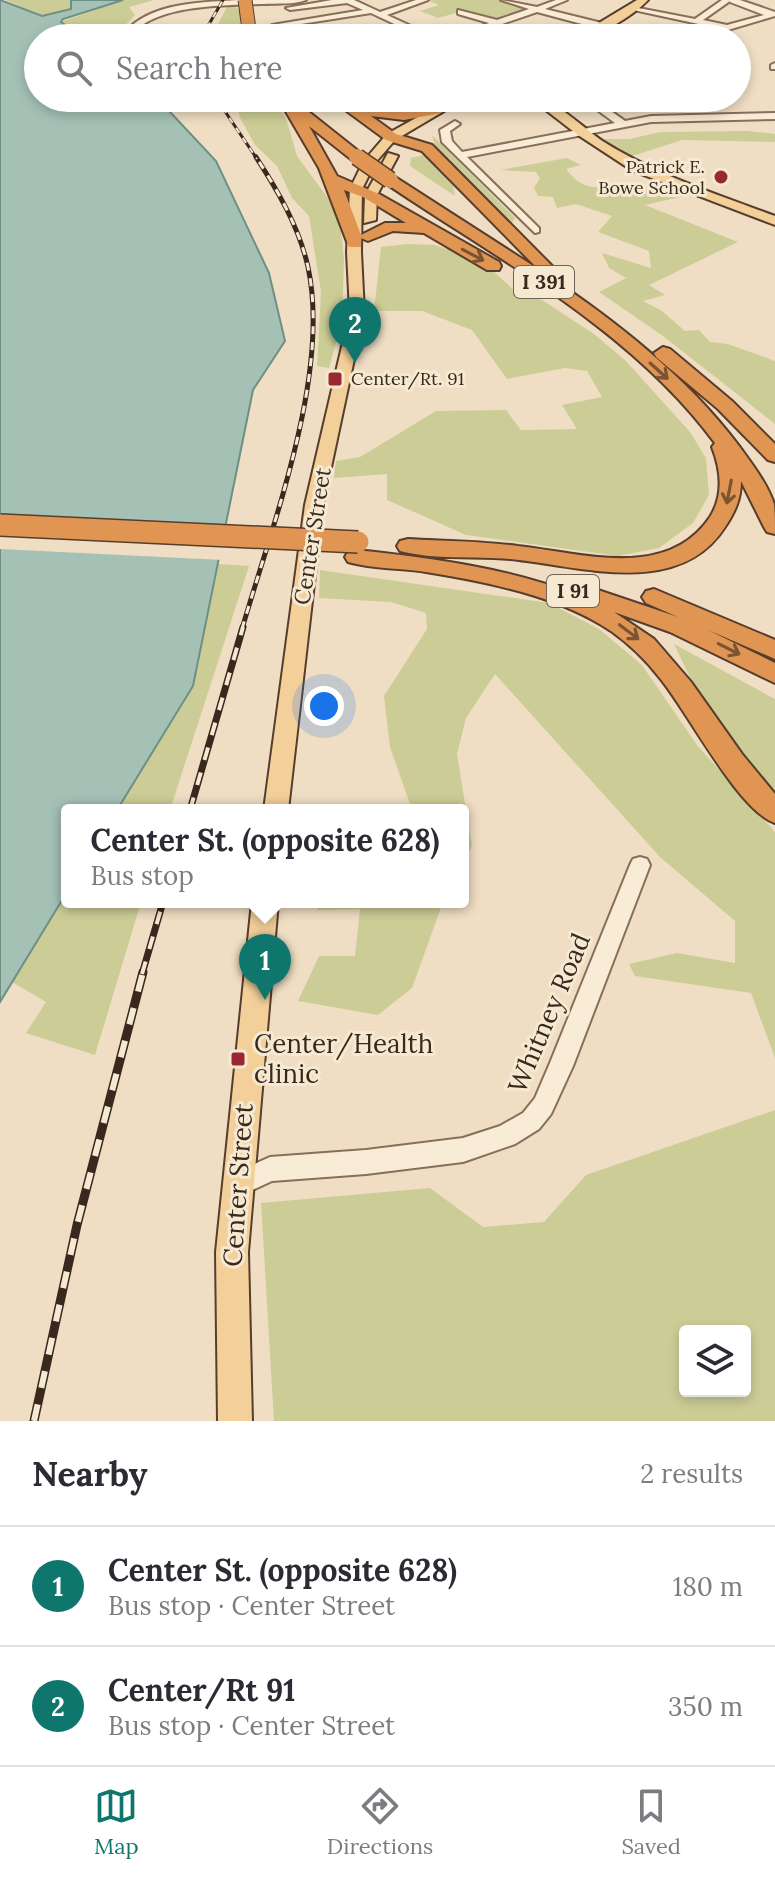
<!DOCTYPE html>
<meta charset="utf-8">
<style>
:root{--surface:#fff;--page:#f2f2f3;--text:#2b2b33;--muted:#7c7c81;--line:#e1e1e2;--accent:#0f766e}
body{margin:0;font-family:Lora,serif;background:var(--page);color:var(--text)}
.controls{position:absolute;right:24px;bottom:24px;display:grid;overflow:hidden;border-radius:8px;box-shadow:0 4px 12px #0003}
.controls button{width:72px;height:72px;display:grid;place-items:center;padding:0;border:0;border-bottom:2px solid var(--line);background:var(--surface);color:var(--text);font:40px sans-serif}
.you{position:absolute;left:324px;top:706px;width:28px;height:28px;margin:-20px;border:6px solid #fff;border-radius:50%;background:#1a73e8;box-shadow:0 0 0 12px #1a73e833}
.badge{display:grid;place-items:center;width:52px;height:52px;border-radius:50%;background:var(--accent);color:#fff;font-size:26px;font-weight:700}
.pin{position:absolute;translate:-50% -66px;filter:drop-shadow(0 2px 4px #0008)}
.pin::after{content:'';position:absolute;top:42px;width:28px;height:24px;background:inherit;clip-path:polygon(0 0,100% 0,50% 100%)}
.popup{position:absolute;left:61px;top:804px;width:408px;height:104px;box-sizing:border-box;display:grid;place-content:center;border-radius:8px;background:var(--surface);filter:drop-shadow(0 2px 6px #0005);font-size:26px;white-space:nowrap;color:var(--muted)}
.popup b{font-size:30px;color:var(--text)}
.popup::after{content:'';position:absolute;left:50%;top:100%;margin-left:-16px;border:16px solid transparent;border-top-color:var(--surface)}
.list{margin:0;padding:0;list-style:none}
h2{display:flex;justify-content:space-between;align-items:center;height:104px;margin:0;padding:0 32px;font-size:34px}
h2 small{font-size:26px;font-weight:400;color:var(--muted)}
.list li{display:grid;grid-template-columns:52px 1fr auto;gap:24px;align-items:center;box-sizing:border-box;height:120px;padding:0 32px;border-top:2px solid var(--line)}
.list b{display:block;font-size:30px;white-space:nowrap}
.list p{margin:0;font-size:26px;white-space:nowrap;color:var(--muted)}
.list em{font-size:26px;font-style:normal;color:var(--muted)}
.icon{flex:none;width:44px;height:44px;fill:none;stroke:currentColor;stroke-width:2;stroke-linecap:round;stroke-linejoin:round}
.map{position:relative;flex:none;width:775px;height:1421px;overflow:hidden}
.search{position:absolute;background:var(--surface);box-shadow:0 4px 12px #0003;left:24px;right:24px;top:24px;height:88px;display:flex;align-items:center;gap:20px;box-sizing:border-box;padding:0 28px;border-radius:44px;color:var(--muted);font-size:30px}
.sheet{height:344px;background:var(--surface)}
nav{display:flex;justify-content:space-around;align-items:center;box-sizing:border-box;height:112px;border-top:2px solid var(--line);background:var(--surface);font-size:22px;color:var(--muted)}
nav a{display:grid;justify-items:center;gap:4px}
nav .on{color:var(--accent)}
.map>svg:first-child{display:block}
.green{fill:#cccd96;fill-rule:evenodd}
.water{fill:#a5c1b6;stroke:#6c9084;stroke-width:2}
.pier{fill:#efdec3}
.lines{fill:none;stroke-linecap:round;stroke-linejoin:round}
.minor-casing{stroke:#896e59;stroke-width:4}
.major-casing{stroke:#573d2d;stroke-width:4}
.highway-casing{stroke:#573d2d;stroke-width:4}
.minor{fill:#f9ecd6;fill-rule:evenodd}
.major{fill:#f3cf9a;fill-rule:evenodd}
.highway{fill:#e09552;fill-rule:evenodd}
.rail-far3-casing{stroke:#39281e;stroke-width:3}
.rail-far2-casing{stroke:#39281e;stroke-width:5}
.rail-far1-casing{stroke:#39281e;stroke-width:7}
.rail-casing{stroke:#39281e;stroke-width:9}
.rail-far3{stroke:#f6e9d2;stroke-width:2;stroke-dasharray:6;stroke-linecap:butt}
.rail-far2{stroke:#f6e9d2;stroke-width:3;stroke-dasharray:8;stroke-linecap:butt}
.rail-far1{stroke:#f6e9d2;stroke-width:4;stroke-dasharray:13;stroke-linecap:butt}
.rail{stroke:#f6e9d2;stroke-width:6;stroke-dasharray:17;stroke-linecap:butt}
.highway-bridge-far2-casing{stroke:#573d2d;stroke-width:15;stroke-linecap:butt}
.highway-bridge-far1-casing{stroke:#573d2d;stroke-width:19;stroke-linecap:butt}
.highway-bridge-casing{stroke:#573d2d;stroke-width:24;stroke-linecap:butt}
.highway-bridge-far2{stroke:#e09552;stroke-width:13}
.highway-bridge-far1{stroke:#e09552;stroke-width:16}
.highway-bridge{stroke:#e09552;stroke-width:21}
.oneway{stroke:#7c5433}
.poi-dot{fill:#992833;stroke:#f6e9d2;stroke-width:3}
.labels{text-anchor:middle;stroke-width:6;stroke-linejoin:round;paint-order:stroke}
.far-poi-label{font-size:18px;fill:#39281e;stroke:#f6e9d2;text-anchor:end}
.shield{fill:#f6e9d2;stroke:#726254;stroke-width:2}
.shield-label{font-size:20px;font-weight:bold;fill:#39281e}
.street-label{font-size:22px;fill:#39281e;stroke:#f6e9d2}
.near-street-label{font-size:26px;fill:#39281e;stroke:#f6e9d2}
.near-poi-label{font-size:26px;fill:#39281e;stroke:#f6e9d2;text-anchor:start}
</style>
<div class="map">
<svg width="775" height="1421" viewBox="0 0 775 1421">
<rect width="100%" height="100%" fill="#efdec3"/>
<!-- green -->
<path class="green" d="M5,0H71L72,8L42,16Z
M123,0H154L129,7L135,15L113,38H85L61,22Z
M427,0H501L530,9L494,21L464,11L438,18L420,11L439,5Z
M229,3L240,10L241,38H211Z
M235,98H273L286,118L297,156L339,213L344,259L342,321L329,368L317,366L321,292L309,216L292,198L277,166L255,145L240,118Z
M747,131L775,134V142L682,140L626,158L597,139H629L661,132Z
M432,135L515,218L511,224C488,201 438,167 432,135Z
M424,155L453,186L455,196L410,166L411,158Z
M567,158L581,165L566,169C584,193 599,188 626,183L627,193L643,188L664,196L677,191L689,195L645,205L738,242L649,285L665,295L643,301L662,311L685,331L699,330L710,342L728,344L775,361V424L663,336L599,292L626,278L609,268L602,253L651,268L649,251L598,232L612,216L576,204L557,208L553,197L538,196L534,188L540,178L536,172L500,170Z
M407,244L435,245L459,253L491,269L517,293L542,300L594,334L625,360L690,432L706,458L709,495L693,523L659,548L618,556L466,535L387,500V474L334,478L336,461L360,457L436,411L506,410L521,430L577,429L562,405L602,397L587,371L565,368L507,379L472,330L422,311H374L381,247Z
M218,564L249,566L170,810H117L193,686Z
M320,570L549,603L599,629L642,665L697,745L775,832V1058L751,993L635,976L629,964L677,953L735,963V921L660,857L495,674L466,718L457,754L472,846L463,863V810H412L390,747L384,696L427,629L426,613L391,602L319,598Z
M674,644L775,699V802L703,705Z
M67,892V902H141L95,1055L26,1033L46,1002L12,982Z
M315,902H443L412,988L378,1015L298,1001L319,956H355L360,909L318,910Z
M775,1110V1421H274L261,1203L430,1188L483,1227L544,1222L586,1175ZM685,1331H745V1391H685Z"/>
<!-- water -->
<path class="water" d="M0,0L42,16L71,9V0H123L63,19L61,22L84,38H38V98H157L216,161L269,273L285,341L253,390L193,686L117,810H67V892L0,1002Z"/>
<!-- pier -->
<path class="pier" d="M0,516L230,527L223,560L0,549Z"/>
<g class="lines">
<!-- minor casing -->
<g class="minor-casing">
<path id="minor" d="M242,0H306C294,5 277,3 263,4C226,5 151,4 129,38H121C144,2 202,2 242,0Z
M332,0H354L380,12L416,0H428L387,15L437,38H426L414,32L353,38L405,29L371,13L282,27L292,38H283L272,25L363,10L347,3L290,10L286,8Z
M501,0L537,7L556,0H567L545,9L663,38H647L593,27L537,12L461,38H449L489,23L458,14V10L497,20L529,9Z
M722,0H740L775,12V16L701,38H688L717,28L629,9L633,7L695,19ZM730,1V2L764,15L727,25L703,20Z
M775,63V69H771V65Z
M589,98H599L597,101L625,121L651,116L775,113V119L651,122L467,157L539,228V232L535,233L442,142L440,130L455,121L460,124L450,131L452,141L462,152L615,123L589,104Z
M640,857L647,859L650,865L573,1066L551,1114L539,1129L515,1144L463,1162L366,1174L272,1181L237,1197L228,1194L225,1185L228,1176L270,1157L366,1150L463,1138L500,1126L523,1113L535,1098L550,1063L630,865L633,859Z"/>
</g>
<!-- major casing -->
<g class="major-casing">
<path id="major" d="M637,0H648C632,17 597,38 574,38Z
M452,98H466L395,140L375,163L362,189L361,252L364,312L323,505L288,810H264L305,505L350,312L347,252L350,189L363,162L387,134Z
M530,98C556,98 582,128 604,142C657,175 716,194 775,216V225L633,171L578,135Z
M388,153L398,156L377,195L376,220L364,223L365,195Z
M252,902H278L248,1252L252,1421H218L216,1252Z"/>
</g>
<!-- highway casing -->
<g class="highway-casing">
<path id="highway" d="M263,32L271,38H258L259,33Z
M278,98H292L300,112H309L362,154V160H352L309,126L337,176L379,194L499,262L501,266L499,270H487L424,233L393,231L368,241L361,238V247H349L319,168ZM344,190L363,197L406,223H385L361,235Z
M329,98H345L358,107L404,112L441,107V113L404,120L371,116L396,134L432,145L555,269L553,273H544C617,322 686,376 739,446C752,464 767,483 774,504C775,512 775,525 775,534L767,532L764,527L741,481C741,499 735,512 725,527C679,599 580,566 510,559C474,556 434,560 400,551L397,546L400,541L408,539C445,541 481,541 518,546C581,553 667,581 710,517C724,495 721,470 712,447L715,443C632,330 499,260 385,183V177H395L538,269L422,151L386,140Z
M663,347L670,349L732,401L775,444V462L768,460L718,409L656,357L654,353Z
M356,550C432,558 509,568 580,596L584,590L592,588L678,617L646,603L642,597L646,591L654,589L775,640V659L708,630L775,663V683L670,632L614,612L654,639L691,682L742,754L775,794V823C738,811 687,710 659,677C645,659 629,644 611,631C558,596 488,582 426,572C401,568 373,569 348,562L345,557L348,552Z"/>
</g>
<!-- minor -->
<use href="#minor" class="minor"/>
<!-- major -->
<use href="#major" class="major"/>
<!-- highway -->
<use href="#highway" class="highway"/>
<!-- rail-far3 casing -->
<g class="rail-far3-casing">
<path id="rail-far3" d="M201,38L223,0
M216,98L257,159"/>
</g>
<!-- rail-far2 casing -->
<g class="rail-far2-casing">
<path id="rail-far2" d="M242,629C272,525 331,374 308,267C299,227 278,191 256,157"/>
</g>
<!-- rail-far1 casing -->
<g class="rail-far1-casing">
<path id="rail-far1" d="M190,810L243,627
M142,974L163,902"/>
</g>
<!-- rail casing -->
<g class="rail-casing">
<path id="rail" d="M34,1421L77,1225L143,972"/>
</g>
<!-- rail-far3 -->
<use href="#rail-far3" class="rail-far3"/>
<!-- rail-far2 -->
<use href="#rail-far2" class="rail-far2"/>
<!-- rail-far1 -->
<use href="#rail-far1" class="rail-far1"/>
<!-- rail -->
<use href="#rail" class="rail"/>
<!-- highway-bridge-far2 casing -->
<g class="highway-bridge-far2-casing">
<path id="highway-bridge-far2" d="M245,0L250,37
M357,157L360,159"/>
</g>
<!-- highway-bridge-far1 casing -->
<g class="highway-bridge-far1-casing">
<path id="highway-bridge-far1" d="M357,157L390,180"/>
</g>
<!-- highway-bridge casing -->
<g class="highway-bridge-casing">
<path id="highway-bridge" d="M0,525L358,542"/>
</g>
<!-- highway-bridge-far2 -->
<use href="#highway-bridge-far2" class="highway-bridge-far2"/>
<!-- highway-bridge-far1 -->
<use href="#highway-bridge-far1" class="highway-bridge-far1"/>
<!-- highway-bridge -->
<use href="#highway-bridge" class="highway-bridge"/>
</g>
<!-- one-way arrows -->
<defs><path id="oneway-shaft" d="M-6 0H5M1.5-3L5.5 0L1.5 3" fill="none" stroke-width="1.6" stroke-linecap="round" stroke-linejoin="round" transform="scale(2)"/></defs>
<g class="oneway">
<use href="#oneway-shaft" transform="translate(473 255) rotate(28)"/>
<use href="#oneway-shaft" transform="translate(659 371) rotate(42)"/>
<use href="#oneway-shaft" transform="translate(729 492) rotate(101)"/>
<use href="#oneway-shaft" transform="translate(629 632) rotate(37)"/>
<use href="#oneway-shaft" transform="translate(729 649) rotate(27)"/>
</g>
<!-- markers -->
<g class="poi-dot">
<circle cx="721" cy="177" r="8"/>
<rect x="327" y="371" width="16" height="16" rx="4"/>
<rect x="230" y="1051" width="16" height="16" rx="4"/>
</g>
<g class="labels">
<!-- far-poi labels -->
<g class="far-poi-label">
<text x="705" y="173">Patrick E.<tspan x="705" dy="21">Bowe School</tspan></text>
<text x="351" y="385" text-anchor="start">Center/Rt. 91</text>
</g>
<!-- shield labels -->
<g class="shield">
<rect x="514" y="266" width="60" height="32" rx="6"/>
<rect x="547" y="575" width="52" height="32" rx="6"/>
</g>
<g class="shield-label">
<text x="544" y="289">I 391</text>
<text x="573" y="598">I 91</text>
</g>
<!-- street labels -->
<g class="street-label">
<text transform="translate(312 536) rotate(-81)" y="8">Center Street</text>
</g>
<!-- near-street labels -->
<g class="near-street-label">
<text transform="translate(549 1013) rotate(-67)" y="9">Whitney Road</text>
<text transform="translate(238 1185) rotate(-86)" y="9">Center Street</text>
</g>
<!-- near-poi labels -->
<g class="near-poi-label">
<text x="254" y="1053">Center/Health<tspan x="254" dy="30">clinic</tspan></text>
</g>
</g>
</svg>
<div class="controls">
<button><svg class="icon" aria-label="layers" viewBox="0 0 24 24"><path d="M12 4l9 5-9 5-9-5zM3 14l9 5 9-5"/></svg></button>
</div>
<div class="you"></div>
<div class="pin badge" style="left:265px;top:1000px">1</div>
<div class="popup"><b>Center St. (opposite 628)</b>Bus stop</div>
<div class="pin badge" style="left:355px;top:363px">2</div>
<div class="search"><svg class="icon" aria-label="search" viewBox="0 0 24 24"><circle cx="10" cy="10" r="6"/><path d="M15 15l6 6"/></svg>Search here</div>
</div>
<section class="sheet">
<h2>Nearby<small>2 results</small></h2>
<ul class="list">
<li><span class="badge">1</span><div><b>Center St. (opposite 628)</b><p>Bus stop · Center Street</p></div><em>180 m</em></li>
<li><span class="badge">2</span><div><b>Center/Rt 91</b><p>Bus stop · Center Street</p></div><em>350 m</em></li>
</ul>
</section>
<nav>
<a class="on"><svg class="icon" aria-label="map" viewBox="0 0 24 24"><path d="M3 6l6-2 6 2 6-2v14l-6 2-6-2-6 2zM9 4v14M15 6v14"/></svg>Map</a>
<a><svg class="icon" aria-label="directions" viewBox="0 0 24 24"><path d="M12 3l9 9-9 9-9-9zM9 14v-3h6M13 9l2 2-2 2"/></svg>Directions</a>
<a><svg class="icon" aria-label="saved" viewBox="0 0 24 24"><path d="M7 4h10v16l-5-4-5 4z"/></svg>Saved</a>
</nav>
